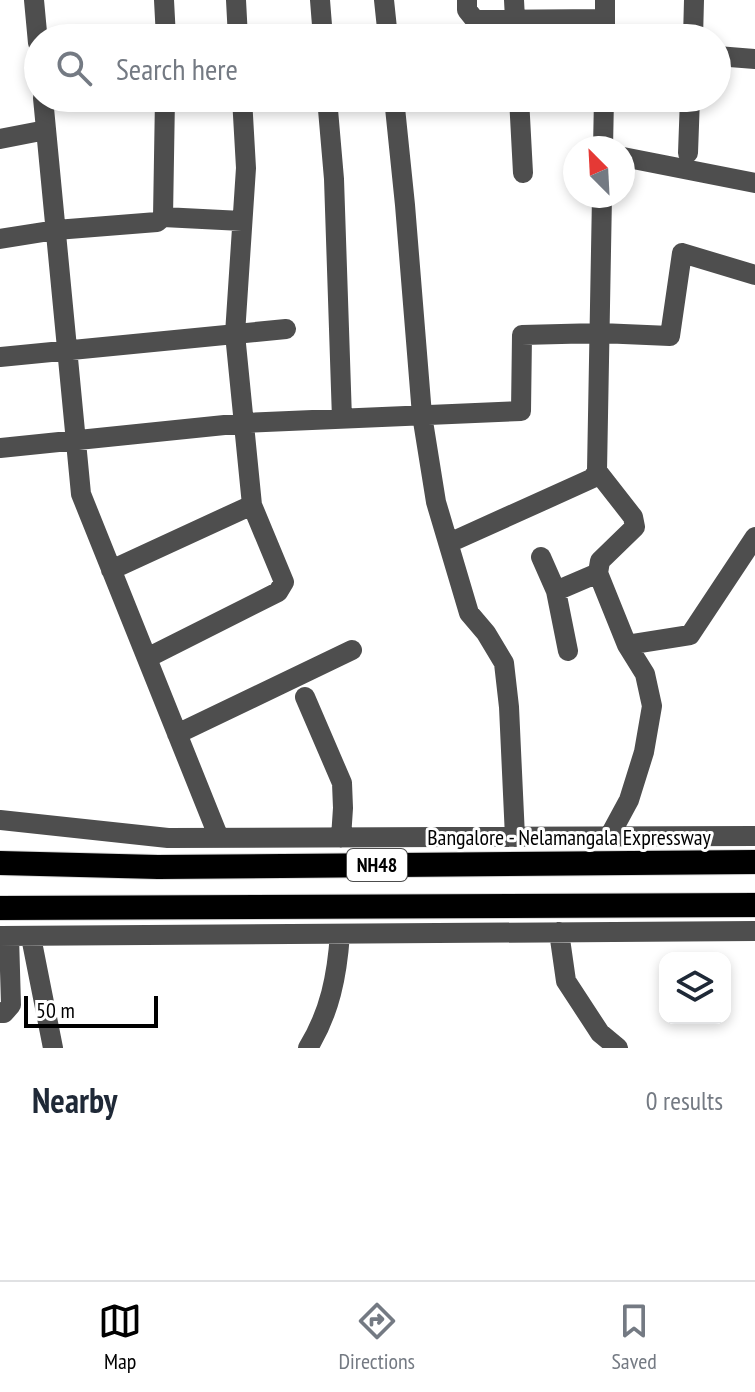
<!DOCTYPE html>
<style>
:root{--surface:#fff;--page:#f2f2f3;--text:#1f2937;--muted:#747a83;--line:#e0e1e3;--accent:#000}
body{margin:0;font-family:"PT Sans Narrow",sans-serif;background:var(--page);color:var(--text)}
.controls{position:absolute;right:24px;bottom:24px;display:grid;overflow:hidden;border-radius:16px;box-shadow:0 4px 12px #0003}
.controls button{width:72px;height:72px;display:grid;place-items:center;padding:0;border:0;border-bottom:2px solid var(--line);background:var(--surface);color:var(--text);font:40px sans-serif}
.compass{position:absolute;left:563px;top:136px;width:72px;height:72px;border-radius:50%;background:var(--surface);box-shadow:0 4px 12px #0003;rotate:336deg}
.scale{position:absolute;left:24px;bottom:20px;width:134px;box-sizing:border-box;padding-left:8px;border:4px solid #000;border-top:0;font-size:22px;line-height:28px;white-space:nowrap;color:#000;-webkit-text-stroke:6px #fff;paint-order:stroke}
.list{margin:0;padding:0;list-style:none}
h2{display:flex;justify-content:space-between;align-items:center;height:104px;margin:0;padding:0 32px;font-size:34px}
h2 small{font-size:26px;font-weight:400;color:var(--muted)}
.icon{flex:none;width:44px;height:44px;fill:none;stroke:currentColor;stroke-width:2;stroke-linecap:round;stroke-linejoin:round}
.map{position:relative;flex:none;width:755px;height:1048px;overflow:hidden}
.search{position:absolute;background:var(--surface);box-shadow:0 4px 12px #0003;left:24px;right:24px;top:24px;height:88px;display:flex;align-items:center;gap:20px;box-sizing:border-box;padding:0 28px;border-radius:44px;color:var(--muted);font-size:30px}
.sheet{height:232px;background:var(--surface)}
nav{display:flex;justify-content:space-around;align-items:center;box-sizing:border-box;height:112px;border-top:2px solid var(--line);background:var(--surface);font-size:22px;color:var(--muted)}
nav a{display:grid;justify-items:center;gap:4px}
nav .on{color:var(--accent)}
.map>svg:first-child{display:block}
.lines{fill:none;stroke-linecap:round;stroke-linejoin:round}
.highway-casing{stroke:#dbdbdb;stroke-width:26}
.minor{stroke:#4e4e4e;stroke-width:20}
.highway{stroke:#000;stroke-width:24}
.labels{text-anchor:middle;stroke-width:6;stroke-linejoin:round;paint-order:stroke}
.shield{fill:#fff;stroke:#4c4c4c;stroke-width:2}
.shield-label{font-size:20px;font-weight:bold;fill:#000}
.street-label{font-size:22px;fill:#000;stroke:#fff}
</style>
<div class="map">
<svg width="755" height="1048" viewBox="0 0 755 1048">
<rect width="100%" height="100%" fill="#fff"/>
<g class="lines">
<!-- highway casing -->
<g class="highway-casing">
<path id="highway" d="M0,863L158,867L755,862
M0,908L755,905"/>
</g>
<!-- minor -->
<path class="minor" d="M34,0L38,43
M164,0L166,38
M236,0L238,38
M320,0L323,38
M384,0L388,38
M467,0V10L475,20L605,19
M514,0L516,38
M605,38V0
M693,38L694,0
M717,56L755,59
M43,98L81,494L219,838
M327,98L334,179L342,419
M394,98L405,205L422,415L436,502L469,613L486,633L504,663L509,707L515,837
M519,98L523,173
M0,139L46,130
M603,148L604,98
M688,153L690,98
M623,157L755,183
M163,217L242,221
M0,239L56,230L157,222L163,217L165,98
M0,357L286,329
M0,448L244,423L521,411L522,335L600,333L670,336L682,253L755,275
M597,471L633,517L635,527L600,561L598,573L627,645L645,674L652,706L644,752L629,800L609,837
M449,543L593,478L597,471L602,196
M541,557L556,591L568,651
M111,570L252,505
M556,591L598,573
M627,645L690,635L755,537
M147,658L278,592L284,582L252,505L235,334L246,168L242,98
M305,697L342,783L343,808L341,838
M177,734L352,650
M0,820L168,838L755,836
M559,932L566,981L600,1033L618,1048
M0,936L755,931
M31,937L53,1048
M0,1013H4L11,1005L9,936
M308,1048C330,1012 337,976 340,934"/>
<!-- highway -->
<use href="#highway" class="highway"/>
</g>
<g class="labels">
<!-- shield labels -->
<rect class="shield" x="347" y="849" width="60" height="32" rx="6"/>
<g class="shield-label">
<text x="377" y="872">NH48</text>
</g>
<!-- street labels -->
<g class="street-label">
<text x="569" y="845">Bangalore - Nelamangala Expressway</text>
</g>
</g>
</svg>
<div class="controls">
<button><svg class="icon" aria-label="layers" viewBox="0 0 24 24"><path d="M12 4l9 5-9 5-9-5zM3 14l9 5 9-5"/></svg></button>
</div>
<svg class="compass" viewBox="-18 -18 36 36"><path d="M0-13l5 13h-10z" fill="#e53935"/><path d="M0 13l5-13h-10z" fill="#747a83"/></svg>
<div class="scale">50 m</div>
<div class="search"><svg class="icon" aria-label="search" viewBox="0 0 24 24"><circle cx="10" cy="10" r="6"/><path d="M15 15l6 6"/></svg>Search here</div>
</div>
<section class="sheet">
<h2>Nearby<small>0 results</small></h2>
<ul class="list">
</ul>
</section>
<nav>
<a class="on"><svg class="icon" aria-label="map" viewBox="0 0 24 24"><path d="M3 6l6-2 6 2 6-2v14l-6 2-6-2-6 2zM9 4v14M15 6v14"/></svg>Map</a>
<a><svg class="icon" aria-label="directions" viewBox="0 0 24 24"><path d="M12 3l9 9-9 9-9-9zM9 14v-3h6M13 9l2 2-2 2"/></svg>Directions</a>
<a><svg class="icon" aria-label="saved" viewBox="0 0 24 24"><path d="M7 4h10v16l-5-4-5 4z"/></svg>Saved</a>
</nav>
